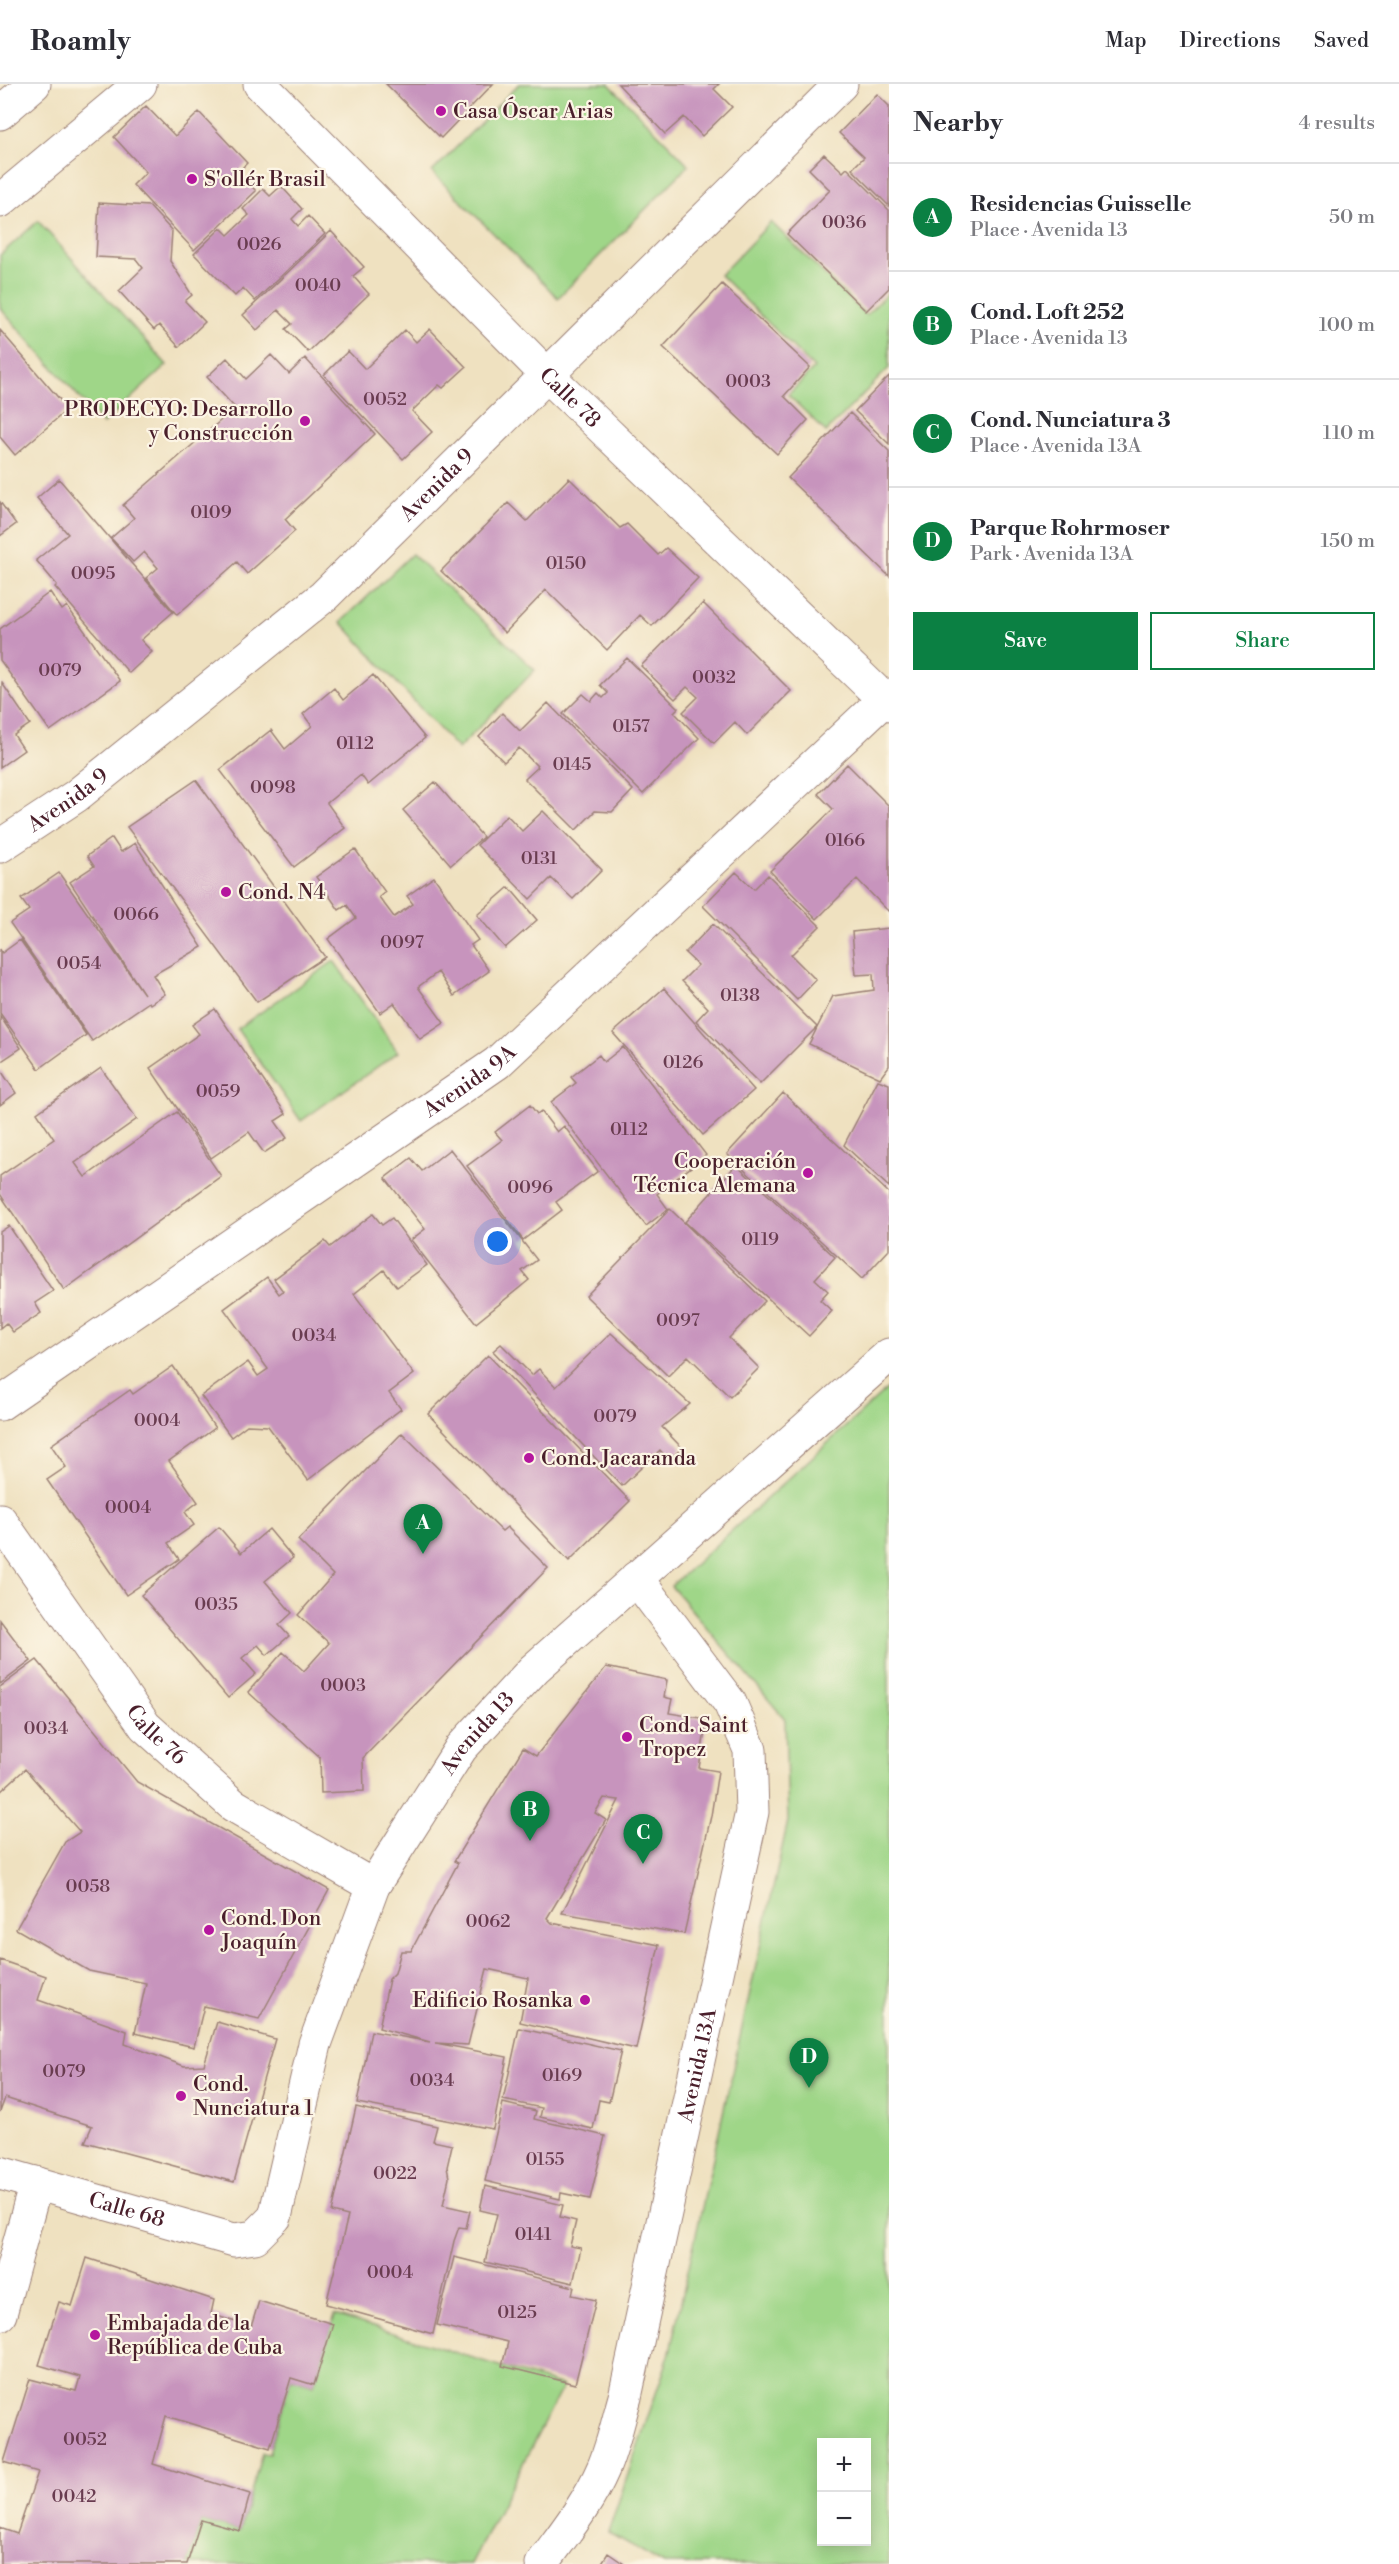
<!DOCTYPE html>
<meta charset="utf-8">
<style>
:root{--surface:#fff;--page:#f7f7f7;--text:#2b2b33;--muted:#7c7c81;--line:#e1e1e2;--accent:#0b8043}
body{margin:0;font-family:"Libre Bodoni",serif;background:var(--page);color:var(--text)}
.controls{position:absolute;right:18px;bottom:18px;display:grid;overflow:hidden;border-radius:0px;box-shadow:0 3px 15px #0003}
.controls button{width:54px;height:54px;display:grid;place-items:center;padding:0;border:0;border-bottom:2px solid var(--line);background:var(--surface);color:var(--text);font:30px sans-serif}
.you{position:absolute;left:498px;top:1158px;width:21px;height:21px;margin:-15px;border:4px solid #fff;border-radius:50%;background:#1a73e8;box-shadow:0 0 0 9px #1a73e833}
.badge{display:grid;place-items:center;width:39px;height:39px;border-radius:50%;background:var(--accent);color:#fff;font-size:20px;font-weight:700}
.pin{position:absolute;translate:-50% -50px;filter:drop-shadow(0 2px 3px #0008)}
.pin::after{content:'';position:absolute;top:32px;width:21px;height:18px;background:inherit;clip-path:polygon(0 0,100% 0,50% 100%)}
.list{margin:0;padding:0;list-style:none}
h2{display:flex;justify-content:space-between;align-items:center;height:78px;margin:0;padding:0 24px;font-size:26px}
h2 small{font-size:20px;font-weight:400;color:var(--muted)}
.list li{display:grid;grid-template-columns:39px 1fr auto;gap:18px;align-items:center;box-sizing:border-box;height:108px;padding:0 24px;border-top:2px solid var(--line)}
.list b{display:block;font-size:22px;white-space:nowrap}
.list p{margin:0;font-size:20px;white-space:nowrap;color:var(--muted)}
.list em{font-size:20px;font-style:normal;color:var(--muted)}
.actions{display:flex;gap:12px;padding:18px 24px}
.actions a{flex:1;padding:14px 0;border:2px solid var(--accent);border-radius:0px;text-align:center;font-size:21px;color:var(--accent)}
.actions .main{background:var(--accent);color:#fff}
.map{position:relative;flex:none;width:889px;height:2480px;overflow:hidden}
header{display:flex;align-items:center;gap:36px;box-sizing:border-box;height:84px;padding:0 30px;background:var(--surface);border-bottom:2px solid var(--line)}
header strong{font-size:28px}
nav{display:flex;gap:33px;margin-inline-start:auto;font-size:21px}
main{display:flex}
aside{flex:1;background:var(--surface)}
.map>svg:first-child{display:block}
.green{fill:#9fd688;stroke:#747a5a;stroke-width:1.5;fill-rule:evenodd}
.building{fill:#c794bd}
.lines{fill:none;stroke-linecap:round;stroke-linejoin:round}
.minor-casing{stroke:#9c8076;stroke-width:35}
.secondary-casing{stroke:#9c8076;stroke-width:35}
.minor{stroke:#fff;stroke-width:33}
.secondary{stroke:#fff;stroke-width:33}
.poi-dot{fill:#b5179e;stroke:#fcf5e5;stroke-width:2}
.labels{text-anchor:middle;stroke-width:4.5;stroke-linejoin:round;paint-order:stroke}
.number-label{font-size:18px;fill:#693c50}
.poi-label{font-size:21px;fill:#4a1f2b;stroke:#fcf5e5;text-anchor:start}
.street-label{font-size:21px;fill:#4a1f2b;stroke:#fcf5e5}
</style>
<header>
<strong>Roamly</strong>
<nav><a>Map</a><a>Directions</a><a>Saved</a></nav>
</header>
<main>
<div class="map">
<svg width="889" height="2480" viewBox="0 0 889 2480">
<rect width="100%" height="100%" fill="#fcf5e5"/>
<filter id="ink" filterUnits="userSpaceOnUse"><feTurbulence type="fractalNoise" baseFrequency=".0167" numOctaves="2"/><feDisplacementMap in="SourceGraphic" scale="12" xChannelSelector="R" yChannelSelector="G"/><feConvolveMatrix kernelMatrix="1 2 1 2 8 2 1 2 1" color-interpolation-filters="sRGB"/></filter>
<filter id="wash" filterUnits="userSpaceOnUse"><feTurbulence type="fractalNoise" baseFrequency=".008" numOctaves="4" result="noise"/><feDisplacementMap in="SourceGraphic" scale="24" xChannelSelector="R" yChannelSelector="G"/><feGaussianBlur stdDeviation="1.35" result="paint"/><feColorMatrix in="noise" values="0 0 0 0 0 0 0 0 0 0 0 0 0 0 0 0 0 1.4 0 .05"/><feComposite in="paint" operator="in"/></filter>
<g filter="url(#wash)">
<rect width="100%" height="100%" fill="#efe1c0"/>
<!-- green -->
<path class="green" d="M519,0H609L689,81L558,214L432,88Z
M38,137L167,281L103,340L0,224V171Z
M771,138L866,231L889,208V284L826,348L788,311L814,284L720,191Z
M412,470L535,586L458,665L341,538Z
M334,877L398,968L301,1037L237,945Z
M889,1303V2480H664L608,2448L669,2272L788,1737L785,1635L671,1502ZM822,2358H866V2458H822Z
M335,2231L563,2302L473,2476L471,2480H187L201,2436L240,2447L262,2369L269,2370L291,2294L314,2301Z"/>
<g id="blocks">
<!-- building -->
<path class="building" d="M386,0H493L441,54Z
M618,0H719L714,5L732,23L702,52L684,33L665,50Z
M877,10L889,22V122L852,85L864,73L839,49Z
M146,22L175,52L199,28L247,79L238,88L256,107L194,166L133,101L146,88L114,53Z
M824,70L843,88L847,84L889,126V204L866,227L787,150L830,106L809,85Z
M281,102L302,125L292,135L298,142L308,132L325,150L255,217L243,204L235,212L194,170L221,144L228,151L249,131L243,125L263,105L270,112Z
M99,119L149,122L172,147L170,177L192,211L185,217L205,238L179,263L159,241L154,246L119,207L143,184L136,175L96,173Z
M331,147L364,183L353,192L369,210L308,268L286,245L292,240L278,226L257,246L243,231Z
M722,200L810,283L784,312L808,336L777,370L663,263Z
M430,245L466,283L443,304L439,301L412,327L432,348L403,375L324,291L348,267L365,285L405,246L416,258Z
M0,246L68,325L15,371L0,353Z
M271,271L289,290L305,274L375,350L285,435L295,447L247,490L237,478L177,531L146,494L158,484L144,468L133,478L111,454L134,434L123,421L235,324L207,293L227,274L246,295Z
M889,292V360L855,327Z
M850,329L889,367V492L788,394Z
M569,394L620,444L627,440L658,471L666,464L698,494L652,542L640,531L607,566L546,506L505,549L441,487L508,419L527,437Z
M59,395L173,528L141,556L152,568L129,589L55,503L57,501L36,476L68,450L37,414Z
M0,418L16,440L0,452Z
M50,508L62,526L67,522L120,597L50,647L0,576V545Z
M703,519L791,607L747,651L735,638L714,659L683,628L698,613L687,603L675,615L641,582Z
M627,574L678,624L674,628L699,654L643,710L563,630L583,610L591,617L598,609L603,614L608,609L600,601Z
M373,591L425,654L368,701L361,691L327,719L345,744L294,783L220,686L271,646L285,665L312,642L303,630L334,604L343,616Z
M2,599L30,640L14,651L24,666L0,683Z
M548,619L633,706L612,728L595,727L576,746L525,695L538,683L519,664L504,678L479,653L502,629L520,647Z
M847,680L889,722V828L857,795L817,835L770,787L833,725L818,710Z
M196,696L325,873L257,918L127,743Z
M435,698L483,753L451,781L403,726Z
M543,727L602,786L573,815L551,794L530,815L477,761L507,731L522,747Z
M112,754L121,768L135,759L202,863L153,891L165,910L150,920L149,918L92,957L10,839L29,826L21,815L59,789L144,910L70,798L94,782L87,772Z
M355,765L385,808L379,813L394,833L413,820L407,812L434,793L478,856L471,861L489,887L454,912L438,888L418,903L444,939L420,955L394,919L380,929L328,855L356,834L347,821L339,826L316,793Z
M736,788L754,805L768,791L820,842L791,871L816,896L797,916L703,822Z
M509,803L537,836L505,864L477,831Z
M713,840L817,943L760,1000L696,937L708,924L682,897L698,881L685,869Z
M889,844V982L880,994L809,960L833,912L874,906L873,890L856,891L852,848Z
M20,856L86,951L39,985L0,929V865L2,869Z
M664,904L754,1006L703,1051L613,949Z
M215,925L286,1030L275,1037L287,1054L264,1069L249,1048L211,1074L150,984L199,950L192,941Z
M0,932L21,964L0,978Z
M623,963L706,1071L657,1110L668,1125L646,1142L551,1018L576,999L571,993L599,971L604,978Z
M101,984L137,1035L75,1079L85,1093L177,1028L221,1092L64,1206L0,1110V1092L54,1055L37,1029Z
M0,985L16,1009L0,1021Z
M878,996L889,1000V1103L844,1061Z
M783,1009L889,1109V1166L862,1195L727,1070Z
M530,1021L537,1030L541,1027L557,1048L564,1042L598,1087L556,1118L562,1126L523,1156L467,1082L502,1056L495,1048Z
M450,1065L537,1176L522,1187L529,1196L476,1239L411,1156L425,1145L385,1094L411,1074L422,1087Z
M736,1081L835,1173L815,1195L828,1207L820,1216L832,1227L809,1252L685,1138Z
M670,1125L765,1217L729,1254L759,1284L730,1313L688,1272L668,1292L586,1212Z
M373,1130L382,1141L392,1134L427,1181L397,1203L384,1186L354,1210L414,1290L389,1309L401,1325L308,1396L268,1342L247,1341L231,1353L201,1312L248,1278L258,1292L268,1285L224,1225L267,1193L279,1210L283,1207L274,1195L325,1157L330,1163Z
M9,1142L53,1207L35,1219L41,1229L13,1248L6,1239L0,1244V1148Z
M611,1249L690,1320L662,1343L682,1364L669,1376L660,1366L622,1402L493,1267L501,1260L532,1291L539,1285L556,1303Z
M488,1271L630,1417L569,1477L428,1330Z
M173,1282L215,1344L169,1377L198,1418L185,1428L194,1441L168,1459L179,1475L126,1511L47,1396L66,1383L51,1361L130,1306L133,1310Z
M402,1349L502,1447L507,1443L548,1484L363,1674L364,1707L321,1709L320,1673L248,1608L283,1568L304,1587L329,1559L298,1531L333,1491L298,1456Z
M219,1443L241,1469L269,1445L293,1474L265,1497L292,1529L279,1541L289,1552L267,1571L258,1561L242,1574L256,1590L228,1614L141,1511Z
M0,1536L31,1577L0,1600Z
M37,1576L137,1698L329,1806L259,1935L204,1922L194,1963L135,1949L146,1899L89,1887L16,1845L65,1758L80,1748L25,1685L0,1708V1603Z
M606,1583L667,1596L664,1613L672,1615L669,1629L707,1635L699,1684L718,1687L711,1732L684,1850L562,1829L619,1716L604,1714L595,1729L606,1736L547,1834L552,1839L659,1861L636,1965L520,1938L528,1894L487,1885L468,1961L436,1959L507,1973L493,2045L357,2019L371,1947L430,1958L379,1944L389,1895L395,1889L401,1867H411L458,1779L454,1777L523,1664L536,1672Z
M0,1876L46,1892L38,1916L127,1947L125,1960L184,1982L204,1981L217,1938L275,1955L234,2098L85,2058L92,2042L5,2014L0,2028Z
M519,1944L621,1967L609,2018L599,2016L593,2045L540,2033L542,2024L503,2016Z
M503,2019L536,2027L534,2035L605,2052L590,2115L561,2109L560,2115L485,2097Z
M356,2023L437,2042L433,2057L452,2061L447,2083L449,2094L443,2121L470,2127L466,2144L459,2143L454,2157L433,2250L326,2220L348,2132L332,2128Z
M485,2102L563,2121L560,2133L576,2137L570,2162L581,2164L573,2199L485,2178L497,2130L480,2126Z
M454,2173L574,2203L572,2211L596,2216L575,2300L502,2282L508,2258L437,2241Z
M87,2174L214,2216L211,2230L251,2243L259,2217L333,2240L314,2301L291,2294L270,2364L166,2332L153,2380L250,2410L240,2447L201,2436L187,2480H0V2444L17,2450L38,2388L4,2378L30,2295L76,2307L80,2293L39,2281L59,2218L72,2222Z
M608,2469L624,2480H601Z"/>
</g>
</g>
<g filter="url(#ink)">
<use href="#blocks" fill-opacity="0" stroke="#9c8076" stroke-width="1.5"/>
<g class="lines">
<!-- minor casing -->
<g class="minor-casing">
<g id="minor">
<path id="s1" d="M260,0L548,292L889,620"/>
<path id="s2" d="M0,762L76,712L324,512L841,0"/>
<path id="s3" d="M0,1320L497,979L889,611"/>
<path id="s4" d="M0,1436L145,1642L233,1721L373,1802"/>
<path id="s5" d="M0,2089L234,2156L255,2153L275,2133L315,1960L373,1802L461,1664L534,1585L889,1271"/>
<path d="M0,2230L36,2099"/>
<path id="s6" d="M542,2480C564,2449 588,2420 603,2385C613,2362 618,2337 625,2313L752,1728L750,1666L730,1619L636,1494"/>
</g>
</g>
<!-- secondary casing -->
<g class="secondary-casing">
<path id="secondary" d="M0,29L34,0
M0,117L140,0"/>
</g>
<!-- minor -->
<use href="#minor" class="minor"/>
<!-- secondary -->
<use href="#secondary" class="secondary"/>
</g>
</g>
<!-- markers -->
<g class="poi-dot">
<circle cx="441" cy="27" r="6"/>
<circle cx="192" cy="95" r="6"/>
<circle cx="305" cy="337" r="6"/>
<circle cx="226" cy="808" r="6"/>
<circle cx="808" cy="1089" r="6"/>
<circle cx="529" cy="1374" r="6"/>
<circle cx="627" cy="1653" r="6"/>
<circle cx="209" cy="1846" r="6"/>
<circle cx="585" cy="1916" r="6"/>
<circle cx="181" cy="2012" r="6"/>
<circle cx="95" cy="2251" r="6"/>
</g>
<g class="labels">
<!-- number labels -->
<g class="number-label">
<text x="844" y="144">0036</text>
<text x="259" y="166">0026</text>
<text x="318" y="207">0040</text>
<text x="748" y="303">0003</text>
<text x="385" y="321">0052</text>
<text x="211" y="434">0109</text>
<text x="566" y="485">0150</text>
<text x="93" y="495">0095</text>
<text x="60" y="592">0079</text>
<text x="714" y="599">0032</text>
<text x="631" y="648">0157</text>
<text x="355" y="665">0112</text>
<text x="572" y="686">0145</text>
<text x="273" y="709">0098</text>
<text x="845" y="762">0166</text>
<text x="539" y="780">0131</text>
<text x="136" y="836">0066</text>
<text x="402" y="864">0097</text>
<text x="79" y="885">0054</text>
<text x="740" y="917">0138</text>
<text x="683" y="984">0126</text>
<text x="218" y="1013">0059</text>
<text x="629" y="1051">0112</text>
<text x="530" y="1109">0096</text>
<text x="760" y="1161">0119</text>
<text x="678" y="1242">0097</text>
<text x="314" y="1257">0034</text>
<text x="615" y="1338">0079</text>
<text x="157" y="1342">0004</text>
<text x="128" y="1429">0004</text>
<text x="216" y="1526">0035</text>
<text x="343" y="1607">0003</text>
<text x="46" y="1650">0034</text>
<text x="88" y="1808">0058</text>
<text x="488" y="1843">0062</text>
<text x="64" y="1993">0079</text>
<text x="562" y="1997">0169</text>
<text x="432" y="2002">0034</text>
<text x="545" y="2081">0155</text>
<text x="395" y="2095">0022</text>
<text x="533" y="2156">0141</text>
<text x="390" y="2194">0004</text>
<text x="517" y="2234">0125</text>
<text x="85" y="2361">0052</text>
<text x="74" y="2418">0042</text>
</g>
<!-- poi labels -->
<g class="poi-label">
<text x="453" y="34">Casa Óscar Arias</text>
<text x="204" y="102">S'ollér Brasil</text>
<text x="293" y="332" text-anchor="end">PRODECYO: Desarrollo<tspan x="293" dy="24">y Construcción</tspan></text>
<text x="238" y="815">Cond. N4</text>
<text x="796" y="1084" text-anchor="end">Cooperación<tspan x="796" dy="24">Técnica Alemana</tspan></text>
<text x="541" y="1381">Cond. Jacaranda</text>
<text x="639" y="1648">Cond. Saint<tspan x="639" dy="24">Tropez</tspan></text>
<text x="221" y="1841">Cond. Don<tspan x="221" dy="24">Joaquín</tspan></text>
<text x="573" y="1923" text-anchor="end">Edificio Rosanka</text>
<text x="193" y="2007">Cond.<tspan x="193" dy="24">Nunciatura 1</tspan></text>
<text x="107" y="2246">Embajada de la<tspan x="107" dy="24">República de Cuba</tspan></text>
</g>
<!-- street labels -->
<g class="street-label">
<text dy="7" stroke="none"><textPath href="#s1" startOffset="441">Calle 78</textPath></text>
<text dy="7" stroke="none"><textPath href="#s2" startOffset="568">Avenida 9</textPath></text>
<text dy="7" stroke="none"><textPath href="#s2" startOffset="82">Avenida 9</textPath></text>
<text dy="7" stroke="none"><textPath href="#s3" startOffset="570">Avenida 9A</textPath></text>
<text dy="7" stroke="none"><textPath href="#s4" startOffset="266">Calle 76</textPath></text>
<text dy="7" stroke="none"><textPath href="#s5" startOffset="824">Avenida 13</textPath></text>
<text dy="7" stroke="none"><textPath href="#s6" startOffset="528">Avenida 13A</textPath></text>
<text dy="7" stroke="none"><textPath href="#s5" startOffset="132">Calle 68</textPath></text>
</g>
</g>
</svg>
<div class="controls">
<button>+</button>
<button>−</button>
</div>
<div class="you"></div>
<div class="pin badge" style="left:423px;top:1470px">A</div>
<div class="pin badge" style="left:530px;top:1757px">B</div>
<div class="pin badge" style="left:643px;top:1780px">C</div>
<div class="pin badge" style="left:809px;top:2004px">D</div>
</div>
<aside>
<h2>Nearby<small>4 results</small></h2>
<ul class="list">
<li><span class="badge">A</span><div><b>Residencias Guisselle</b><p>Place · Avenida 13</p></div><em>50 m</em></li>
<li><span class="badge">B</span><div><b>Cond. Loft 252</b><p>Place · Avenida 13</p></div><em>100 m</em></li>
<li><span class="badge">C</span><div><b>Cond. Nunciatura 3</b><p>Place · Avenida 13A</p></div><em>110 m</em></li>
<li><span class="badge">D</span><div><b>Parque Rohrmoser</b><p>Park · Avenida 13A</p></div><em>150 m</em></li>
</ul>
<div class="actions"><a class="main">Save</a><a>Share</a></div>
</aside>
</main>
